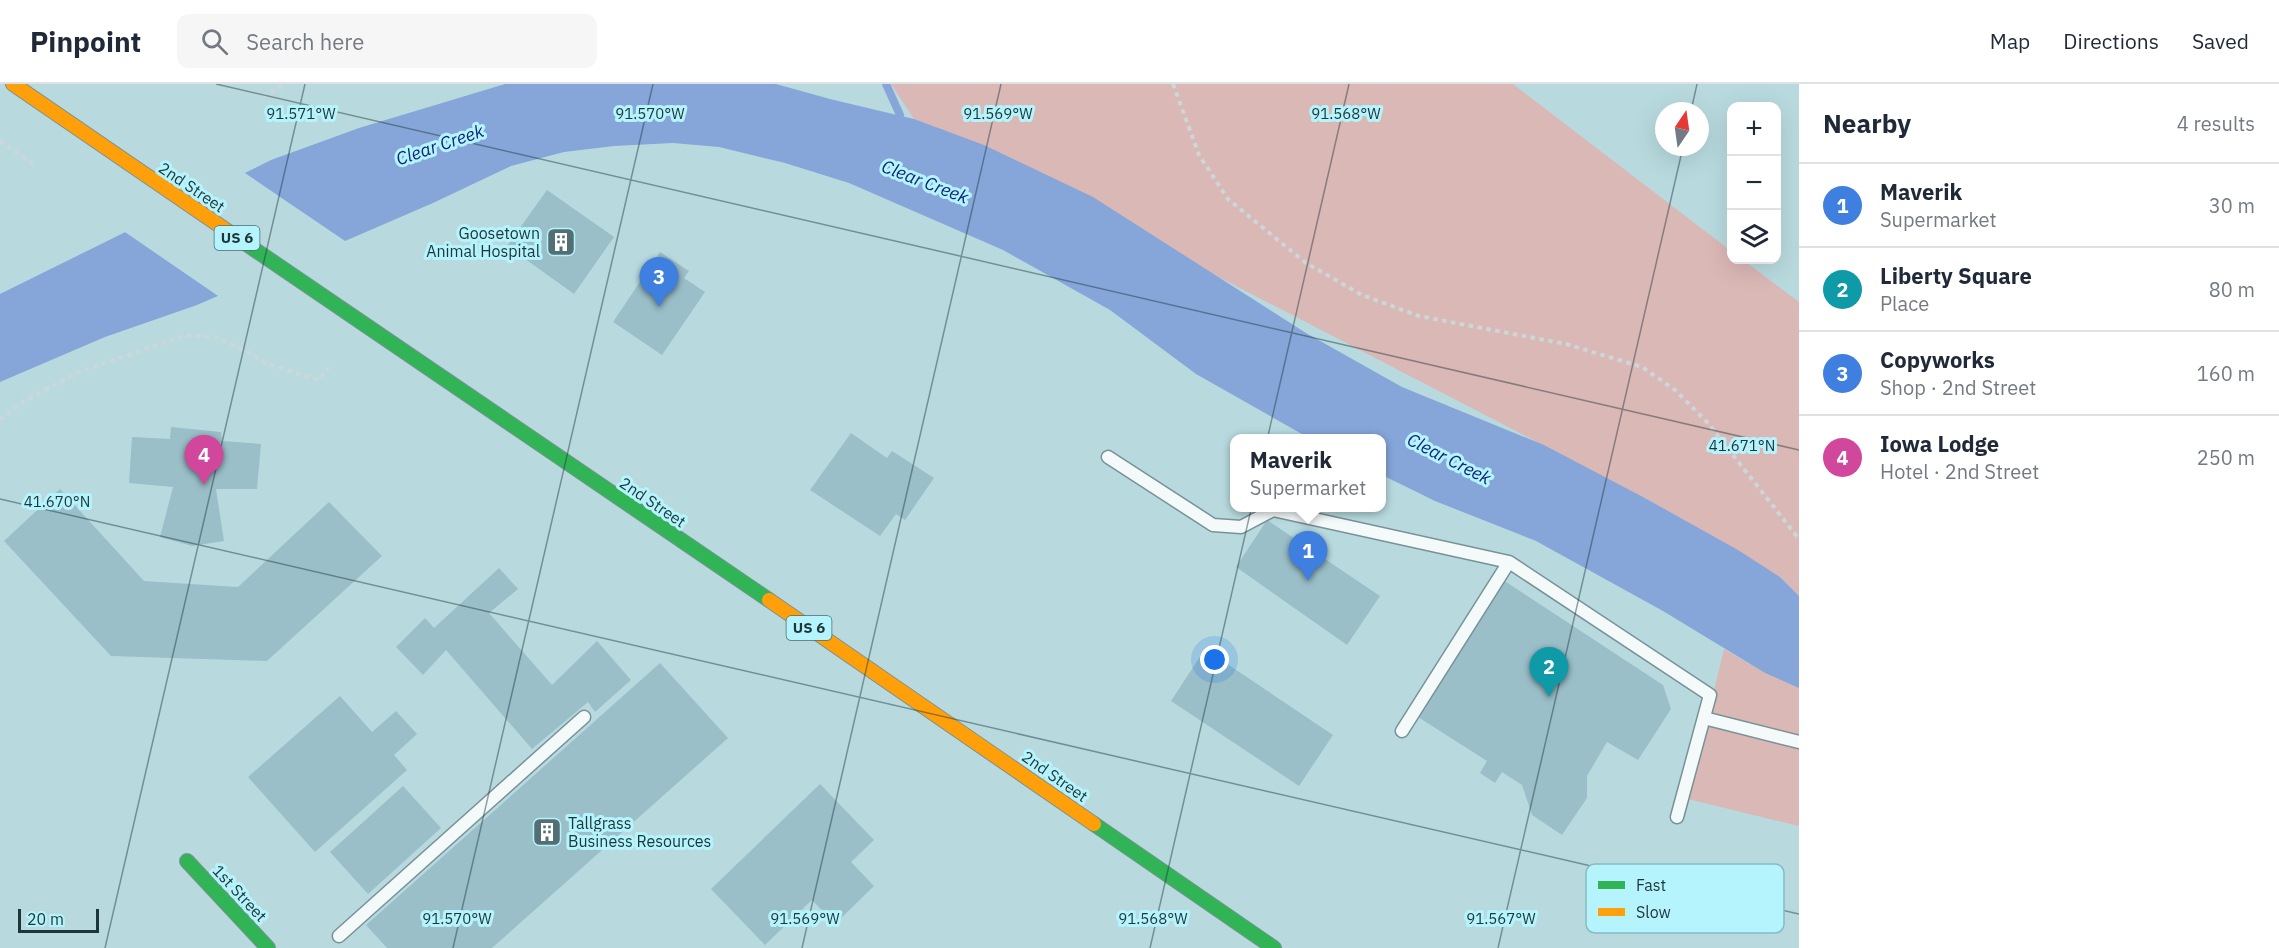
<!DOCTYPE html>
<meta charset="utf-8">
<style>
:root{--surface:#fff;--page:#f6f6f7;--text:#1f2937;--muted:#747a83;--line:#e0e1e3;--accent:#ea580c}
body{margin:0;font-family:"IBM Plex Sans",sans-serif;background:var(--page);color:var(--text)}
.controls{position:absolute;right:18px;top:18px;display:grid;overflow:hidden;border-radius:12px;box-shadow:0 6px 24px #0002}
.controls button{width:54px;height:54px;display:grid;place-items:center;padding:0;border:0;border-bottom:2px solid var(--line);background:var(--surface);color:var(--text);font:30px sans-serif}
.compass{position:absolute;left:1655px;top:18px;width:54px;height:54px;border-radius:50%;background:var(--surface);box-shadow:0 6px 24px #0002;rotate:13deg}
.scale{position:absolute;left:18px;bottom:15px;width:81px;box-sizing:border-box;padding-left:6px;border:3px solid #1c3639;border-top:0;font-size:16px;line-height:21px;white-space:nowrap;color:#1c3639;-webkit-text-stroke:4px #b5f4fd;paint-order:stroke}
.you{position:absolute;left:1215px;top:576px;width:21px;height:21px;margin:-15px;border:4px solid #fff;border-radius:50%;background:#1a73e8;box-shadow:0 0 0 9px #1a73e833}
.badge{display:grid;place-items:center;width:39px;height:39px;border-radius:50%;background:var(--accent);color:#fff;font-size:20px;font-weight:700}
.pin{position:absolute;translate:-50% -50px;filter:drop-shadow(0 2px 3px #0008)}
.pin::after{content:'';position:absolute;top:32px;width:21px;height:18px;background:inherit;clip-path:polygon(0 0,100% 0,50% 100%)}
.popup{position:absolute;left:1230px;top:350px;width:156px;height:78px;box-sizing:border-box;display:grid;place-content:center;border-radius:12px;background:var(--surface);filter:drop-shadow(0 2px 4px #0005);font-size:20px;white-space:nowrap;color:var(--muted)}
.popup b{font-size:22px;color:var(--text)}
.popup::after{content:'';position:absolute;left:50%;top:100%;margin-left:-12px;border:12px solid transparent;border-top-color:var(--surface)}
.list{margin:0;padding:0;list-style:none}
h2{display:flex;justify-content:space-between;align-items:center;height:78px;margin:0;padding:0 24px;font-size:26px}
h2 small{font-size:20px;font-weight:400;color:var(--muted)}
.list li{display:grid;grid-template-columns:39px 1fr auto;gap:18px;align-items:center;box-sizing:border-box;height:84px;padding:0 24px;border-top:2px solid var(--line)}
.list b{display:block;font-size:22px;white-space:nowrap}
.list p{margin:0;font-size:20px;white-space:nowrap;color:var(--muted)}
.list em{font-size:20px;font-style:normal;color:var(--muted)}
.icon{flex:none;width:33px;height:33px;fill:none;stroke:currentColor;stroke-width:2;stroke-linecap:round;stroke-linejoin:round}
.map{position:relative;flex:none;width:1799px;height:864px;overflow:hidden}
header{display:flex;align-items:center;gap:36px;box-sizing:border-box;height:84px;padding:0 30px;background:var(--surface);border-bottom:2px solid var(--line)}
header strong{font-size:28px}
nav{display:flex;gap:33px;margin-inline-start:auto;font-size:21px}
.search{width:420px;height:54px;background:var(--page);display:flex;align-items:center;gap:15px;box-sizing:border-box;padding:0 21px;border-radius:12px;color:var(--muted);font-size:22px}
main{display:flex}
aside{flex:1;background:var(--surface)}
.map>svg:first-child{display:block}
.green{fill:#dab8b6}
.water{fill:#86a6da}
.pier{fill:#b8dadf}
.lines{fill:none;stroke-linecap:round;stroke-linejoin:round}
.stream{stroke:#86a6da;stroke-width:8}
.building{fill:#9abfc9}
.lane-casing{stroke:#789296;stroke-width:15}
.fast-casing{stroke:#789296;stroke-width:16}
.slow-casing{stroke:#789296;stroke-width:16}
.path{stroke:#ccd7d9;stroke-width:4;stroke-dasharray:4.5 4.5;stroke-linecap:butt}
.lane{stroke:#f4f9fa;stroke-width:12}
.fast{stroke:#30b455;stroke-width:14}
.slow{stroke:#ff9f0a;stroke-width:14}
.ticks{fill:none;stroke:#1c3639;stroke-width:1.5;stroke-opacity:0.45}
.labels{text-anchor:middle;stroke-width:6;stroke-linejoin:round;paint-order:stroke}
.shield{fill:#b5f4fd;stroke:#4a6f74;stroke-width:1.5}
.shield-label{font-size:15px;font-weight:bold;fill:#1c3639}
.street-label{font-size:16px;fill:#1c3639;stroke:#b5f4fd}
.poi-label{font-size:16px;fill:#1c3639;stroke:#b5f4fd;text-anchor:end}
.water-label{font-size:18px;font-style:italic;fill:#10257a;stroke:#b5f4fd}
.key{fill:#b5f4fd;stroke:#87bbc2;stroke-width:1.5}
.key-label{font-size:16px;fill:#1c3639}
.ticks-label{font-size:15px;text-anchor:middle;fill:#1c3639;stroke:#b5f4fd;stroke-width:6;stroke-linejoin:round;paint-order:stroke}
</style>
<header>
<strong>Pinpoint</strong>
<div class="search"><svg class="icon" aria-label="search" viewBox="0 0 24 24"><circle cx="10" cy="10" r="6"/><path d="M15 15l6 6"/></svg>Search here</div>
<nav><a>Map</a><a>Directions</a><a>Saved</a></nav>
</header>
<main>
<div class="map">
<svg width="1799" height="864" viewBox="0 0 1799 864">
<rect width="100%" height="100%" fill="#b8dadf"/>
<!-- green -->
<path class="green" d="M891,0H1513L1731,167L1732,176H1743L1799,218V512L1780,493L1643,413L914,35Z
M1724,565L1765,589L1799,604V742L1688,715Z"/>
<!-- water -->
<path class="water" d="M505,0H776L830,15L914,35L984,61L1093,113L1306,249L1402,303L1544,361L1643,413L1738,466L1780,493L1799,512V604L1765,589L1663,527L1536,457L1435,417L1382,391V354H1309L1196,290L1110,226L1003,166L849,99L785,79L719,63L673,59L614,62L564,68L511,82L433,119L197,221L105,253L0,298V210L271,76L359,44Z"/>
<!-- pier -->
<path class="pier" d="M242,87L348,159L221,214L122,146Z"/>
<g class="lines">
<!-- stream -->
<path class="stream" d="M886,0L900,31"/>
</g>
<!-- building -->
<path class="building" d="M547,106L614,153L574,210L507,162Z
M660,168L689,187L684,194L705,208L662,271L613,238Z
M171,343L221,348L222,357L261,360L257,405H216L224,457L192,462L160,453L173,403L129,399L132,353L170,355Z
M851,349L887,374L892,367L934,394L905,436L896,430L880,452L810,406Z
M60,405L144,497L238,503L329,418L382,472L267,577L111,572L4,457Z
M1267,436L1380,512L1347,561L1236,483Z
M499,484L518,505L489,529L552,601L597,557L631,596L595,628L588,618L532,665L446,566L423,591L396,563L425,534L434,544Z
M1503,496L1663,601L1671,625L1638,676L1607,658L1587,692V714L1562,751L1532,731L1522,701L1502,688L1495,699L1480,689L1487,677L1418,633Z
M1205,565L1333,651L1299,702L1171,617Z
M660,579L728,654L492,864H387L366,841Z
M340,612L372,648L396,627L417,650L394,671L407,686L315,768L248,693Z
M820,700L874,756L851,778L874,802L835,840L812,816L765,861L711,805Z
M403,702L441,744L368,810L330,768Z"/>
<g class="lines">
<!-- lane casing -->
<g class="lane-casing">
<path id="lane" d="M1108,373L1213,441L1241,443L1273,426L1509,478
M1704,634L1799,658
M1402,647L1509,478L1710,611L1677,733
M339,852L584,633"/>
</g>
<!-- fast casing -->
<g class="fast-casing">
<path id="fast" d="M245,159L769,516
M1094,740L1274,864
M187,777L268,864"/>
</g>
<!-- slow casing -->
<g class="slow-casing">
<path id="slow" d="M13,0L245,159
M769,516L1094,740"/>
</g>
<!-- path -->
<path class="path" d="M1173,0L1199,71L1228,115L1306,179L1362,211L1419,232L1566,260L1642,283L1675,306L1707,338L1799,455
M263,13L285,0
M0,57L36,82
M0,336L24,317L81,287L187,251L215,253L246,267L266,279L318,296L329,283"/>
<!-- lane -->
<use href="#lane" class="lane"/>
<!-- fast -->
<use href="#fast" class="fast"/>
<!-- slow -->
<use href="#slow" class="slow"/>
</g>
<!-- ticks -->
<path class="ticks" d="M216,0L1799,366M1691,27L1697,0M0,415L1799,830M105,864L305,0M453,864L653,0M802,864L1001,0M1150,864L1349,0M1498,864L1683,63"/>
<!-- icons -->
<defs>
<g id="building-square" transform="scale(1.5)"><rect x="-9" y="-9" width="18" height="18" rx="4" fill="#536f73" stroke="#b5f4fd"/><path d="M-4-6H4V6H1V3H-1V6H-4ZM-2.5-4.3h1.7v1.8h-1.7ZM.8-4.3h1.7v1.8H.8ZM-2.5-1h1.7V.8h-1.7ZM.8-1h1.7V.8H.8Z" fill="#fff"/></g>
</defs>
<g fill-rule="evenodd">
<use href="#building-square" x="561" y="158"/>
<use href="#building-square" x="547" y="748"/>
</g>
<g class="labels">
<!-- shield labels -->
<g class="shield">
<rect x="214.5" y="142" width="45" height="24" rx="4.5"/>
<rect x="786.5" y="532" width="45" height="24" rx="4.5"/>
</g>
<g class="shield-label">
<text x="237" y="159">US 6</text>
<text x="809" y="549">US 6</text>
</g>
<!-- street labels -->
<g class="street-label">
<text transform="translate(192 103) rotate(34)" y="6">2nd Street</text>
<text transform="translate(653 418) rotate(34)" y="6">2nd Street</text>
<text transform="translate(1055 692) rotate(35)" y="6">2nd Street</text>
<text transform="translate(240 809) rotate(47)" y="6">1st Street</text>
</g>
<!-- poi labels -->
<g class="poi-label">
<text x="540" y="155">Goosetown<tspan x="540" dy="18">Animal Hospital</tspan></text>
<text x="568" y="745" text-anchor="start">Tallgrass<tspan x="568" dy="18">Business Resources</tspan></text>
</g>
<!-- water labels -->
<g class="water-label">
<text transform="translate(440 61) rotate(-19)" y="6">Clear Creek</text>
<text transform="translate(925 98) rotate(21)" y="6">Clear Creek</text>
<text transform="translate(1449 375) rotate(27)" y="6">Clear Creek</text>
</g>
</g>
<!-- legend -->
<rect x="1586" y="780" width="198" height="69" rx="9" class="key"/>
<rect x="1598" y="797" width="27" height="8" fill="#30b455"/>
<rect x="1598" y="824" width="27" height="8" fill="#ff9f0a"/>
<g class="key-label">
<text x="1636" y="807">Fast</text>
<text x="1636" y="834">Slow</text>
</g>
<g class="ticks-label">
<text x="301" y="35">91.571°W</text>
<text x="650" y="35">91.570°W</text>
<text x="998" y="35">91.569°W</text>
<text x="1346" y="35">91.568°W</text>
<text x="1742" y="367">41.671°N</text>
<text x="57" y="423">41.670°N</text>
<text x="457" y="840">91.570°W</text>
<text x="805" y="840">91.569°W</text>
<text x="1153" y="840">91.568°W</text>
<text x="1501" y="840">91.567°W</text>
</g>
</svg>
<div class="controls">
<button>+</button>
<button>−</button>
<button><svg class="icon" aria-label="layers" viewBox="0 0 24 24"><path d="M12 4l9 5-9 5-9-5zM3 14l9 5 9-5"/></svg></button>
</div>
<svg class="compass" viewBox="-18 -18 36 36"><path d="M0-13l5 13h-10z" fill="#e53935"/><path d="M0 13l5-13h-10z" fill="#747a83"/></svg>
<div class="scale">20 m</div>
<div class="you"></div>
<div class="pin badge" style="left:1308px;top:497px;background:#3f7fe0">1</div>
<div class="popup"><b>Maverik</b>Supermarket</div>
<div class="pin badge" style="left:1549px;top:613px;background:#0f9aa8">2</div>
<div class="pin badge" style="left:659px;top:223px;background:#3f7fe0">3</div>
<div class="pin badge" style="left:204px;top:401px;background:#d1479c">4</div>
</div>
<aside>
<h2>Nearby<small>4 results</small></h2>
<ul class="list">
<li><span class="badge" style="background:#3f7fe0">1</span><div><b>Maverik</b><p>Supermarket</p></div><em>30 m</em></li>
<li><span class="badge" style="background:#0f9aa8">2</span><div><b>Liberty Square</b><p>Place</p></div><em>80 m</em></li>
<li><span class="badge" style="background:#3f7fe0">3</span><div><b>Copyworks</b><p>Shop · 2nd Street</p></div><em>160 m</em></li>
<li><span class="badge" style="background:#d1479c">4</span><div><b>Iowa Lodge</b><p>Hotel · 2nd Street</p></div><em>250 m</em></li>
</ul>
</aside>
</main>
